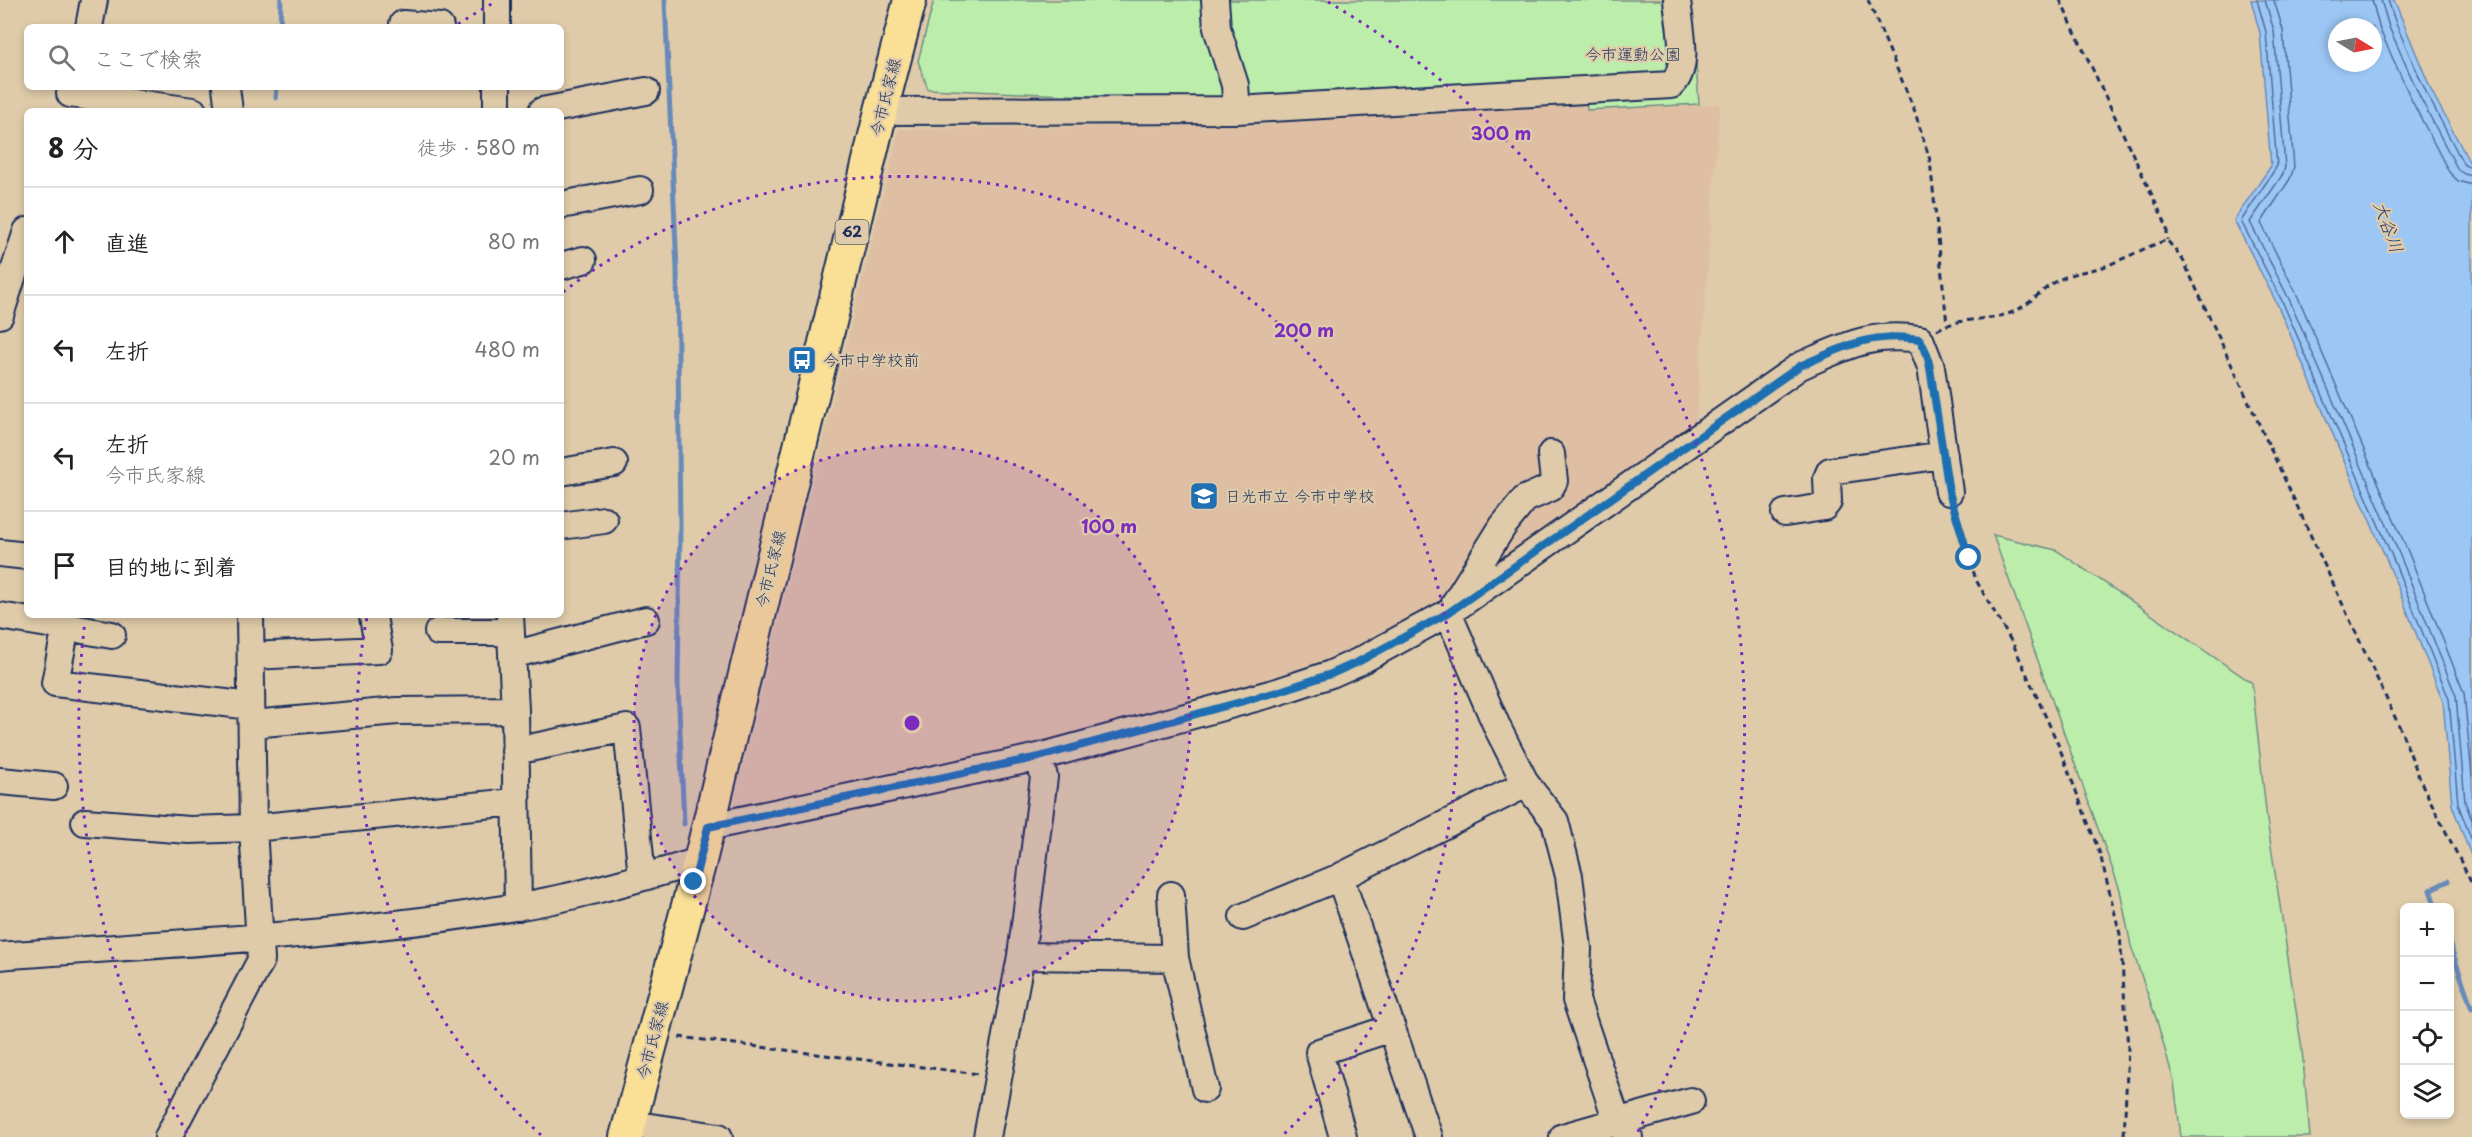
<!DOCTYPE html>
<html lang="ja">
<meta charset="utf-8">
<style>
:root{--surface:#fff;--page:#f6f6f6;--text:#222;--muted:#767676;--line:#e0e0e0}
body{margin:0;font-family:"Playpen Sans","Klee One",sans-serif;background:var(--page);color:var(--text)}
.controls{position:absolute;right:18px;bottom:18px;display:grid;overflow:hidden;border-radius:9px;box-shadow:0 3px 9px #0003}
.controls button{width:54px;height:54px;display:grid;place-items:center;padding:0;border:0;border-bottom:2px solid var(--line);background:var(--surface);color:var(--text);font:30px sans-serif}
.compass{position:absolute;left:2328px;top:18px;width:54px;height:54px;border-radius:50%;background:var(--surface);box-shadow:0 3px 9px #0003;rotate:100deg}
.stop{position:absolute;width:18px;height:18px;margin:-14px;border:4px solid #1f6fb2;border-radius:50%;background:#fff}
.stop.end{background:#1f6fb2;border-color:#fff;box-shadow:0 2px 6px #0008}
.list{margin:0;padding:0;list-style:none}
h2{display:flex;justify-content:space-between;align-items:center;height:78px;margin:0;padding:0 24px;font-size:26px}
h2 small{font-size:20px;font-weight:400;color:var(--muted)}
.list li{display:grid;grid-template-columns:39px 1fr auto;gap:18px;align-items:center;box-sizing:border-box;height:108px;padding:0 24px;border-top:2px solid var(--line)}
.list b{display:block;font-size:22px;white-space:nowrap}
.list p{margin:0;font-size:20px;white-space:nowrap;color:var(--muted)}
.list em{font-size:20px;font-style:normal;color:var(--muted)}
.icon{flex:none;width:33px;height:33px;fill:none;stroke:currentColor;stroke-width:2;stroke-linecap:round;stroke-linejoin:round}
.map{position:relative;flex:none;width:2472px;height:1137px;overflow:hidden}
.search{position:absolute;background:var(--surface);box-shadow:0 3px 9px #0003;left:24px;top:24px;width:540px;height:66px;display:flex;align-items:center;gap:15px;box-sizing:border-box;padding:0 21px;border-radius:9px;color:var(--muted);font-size:22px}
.panel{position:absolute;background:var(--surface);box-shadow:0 3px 9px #0003;left:24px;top:108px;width:540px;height:510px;border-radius:9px}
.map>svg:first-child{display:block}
.built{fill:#debfa3}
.green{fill:#bdedab;stroke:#6c8e84;stroke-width:1.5}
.water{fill:#9cc7f5;stroke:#688ab9;stroke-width:1.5;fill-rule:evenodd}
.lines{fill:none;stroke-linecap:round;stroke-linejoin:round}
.shore{stroke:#4f6c9a;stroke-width:1.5}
.stream{stroke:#688ab9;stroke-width:5}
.minor-casing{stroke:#1b2f5e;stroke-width:30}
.major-casing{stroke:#1b2f5e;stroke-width:36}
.path{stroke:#1b2f5e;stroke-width:3;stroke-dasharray:6 4.5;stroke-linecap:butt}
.minor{stroke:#dfcba9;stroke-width:26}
.major{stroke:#fadf96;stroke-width:32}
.route{stroke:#1f6fb2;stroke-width:8}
.ring{fill:none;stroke:#7b2cbf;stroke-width:3;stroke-dasharray:3 6}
.labels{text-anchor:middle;stroke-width:4.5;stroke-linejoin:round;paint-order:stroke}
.shield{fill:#dfcba9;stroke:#565e74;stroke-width:1.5}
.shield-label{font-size:15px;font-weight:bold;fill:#1b2f5e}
.park-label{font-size:16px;fill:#233862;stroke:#dfcba9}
.street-label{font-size:16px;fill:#1b2f5e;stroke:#dfcba9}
.poi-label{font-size:16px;fill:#1b2f5e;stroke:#dfcba9;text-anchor:start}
.water-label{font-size:18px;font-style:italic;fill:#283e6d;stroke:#dfcba9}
.centre{fill:#7b2cbf;stroke:#dfcba9;stroke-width:3}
.ring-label{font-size:18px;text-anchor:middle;font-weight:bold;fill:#7b2cbf;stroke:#dfcba9;stroke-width:4.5;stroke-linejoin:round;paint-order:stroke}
</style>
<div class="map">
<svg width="2472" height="1137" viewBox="0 0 2472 1137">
<rect width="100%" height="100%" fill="#dfcba9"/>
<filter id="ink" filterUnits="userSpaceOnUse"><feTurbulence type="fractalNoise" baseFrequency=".0167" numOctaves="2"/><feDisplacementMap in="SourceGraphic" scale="12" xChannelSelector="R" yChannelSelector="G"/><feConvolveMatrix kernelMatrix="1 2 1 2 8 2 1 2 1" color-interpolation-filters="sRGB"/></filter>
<g filter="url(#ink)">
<!-- built -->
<path class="built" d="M1586,97L1587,110L1720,104L1696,424L1433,611L1358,649L1286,677L1053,742L733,807L899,129L1262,125Z"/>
<!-- green -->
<path class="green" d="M934,0H1691L1699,104L1587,110L1586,97L1207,101L928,89L918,61Z
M1993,535L2056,550L2252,683L2267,820L2302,1050L2310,1137H2181L2174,1082L2157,1021L2131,946L2120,890Z"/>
<!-- water -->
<path class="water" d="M2251,0H2394L2432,92L2472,167V858L2452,805L2443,701L2388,563L2278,306L2234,220L2271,166L2260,33ZM2337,27H2373V63H2337Z"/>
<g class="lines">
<!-- shore -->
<path class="shore" d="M2257,0L2266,32L2277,166L2241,221L2283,303L2394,561L2449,699L2458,804L2472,841
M2265,0L2274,31L2285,167L2283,174L2250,222L2290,301L2401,558L2456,696L2465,802L2472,820
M2274,0L2283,30L2294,167L2290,179L2261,223L2298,297L2409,554L2464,693L2472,776
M2372,0L2380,30L2412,101L2449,172L2458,181L2472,185
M2381,0L2389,27L2420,97L2458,170L2464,174L2472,176
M2388,0L2396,24L2427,94L2464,165L2472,168"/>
<!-- stream -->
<path class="stream" d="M665,0L677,270L680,526L678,685L684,824
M280,27L281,0
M276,98L277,87
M2436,908L2430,890L2448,881
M2450,945L2472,1009"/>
<!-- minor casing -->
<g class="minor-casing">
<path id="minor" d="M497,0V27
M1215,0L1217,28L1235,85L1237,110
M403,24L440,27
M89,27L94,0
M226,87L229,111
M497,87V111
M70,94L193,111
M542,111L646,91
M881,111L1237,110L1671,85C1691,69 1679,24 1677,0
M561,205L640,190
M561,266L583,260
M0,315L27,231
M561,472L614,463
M1785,513L1824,507L1828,502L1827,478L1830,471L1944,455
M561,526L604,520
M0,553L27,556
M1455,603L1503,526L1525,499L1550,488L1554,481L1551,454
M1448,613L1498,729L1526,784L1555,821L1569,876L1578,948L1576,1000L1617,1121L1629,1137
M510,615L515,710L518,907
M0,616L66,627L55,683L251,706
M66,627L112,635
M438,632H511
M512,655L646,620
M251,656L379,650L373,617
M252,724L397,711L515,710
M515,751L627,728L642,877
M0,781L54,786
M85,822L189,830L253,828L514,802
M708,827L1039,757L1277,692L1331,674L1358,662L1448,613L1800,366C1844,347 1870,332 1920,339L1931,367L1949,492
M1340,877L1429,1137
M1171,895L1175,958L1205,1089
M1243,917L1340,877L1526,784
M0,956C172,943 346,936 515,907C578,897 640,878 700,861
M1021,956L1175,958
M630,1124L719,1137
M168,1137L261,960L253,828L250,615
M987,1137L1021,956L1044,777L1039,757
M1343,1137L1319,1052L1392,1028
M1563,1137L1691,1101"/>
</g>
<!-- major casing -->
<g class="major-casing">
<path id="major" d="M626,1137L700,861L881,111L910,0"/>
</g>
<!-- path -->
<path class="path" d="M1868,0L1914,109L1930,160L1947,324
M2060,0L2167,227V240
M1937,330C1961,316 1989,322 2013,312C2032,304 2044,286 2063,278C2075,272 2090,271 2103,267C2125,259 2145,247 2167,240L2183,260L2400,728L2422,784L2472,884
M1955,511L1976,580L2014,646L2058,744L2100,854L2120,934L2128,1048L2124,1137
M679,1037L979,1074"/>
<!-- minor -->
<use href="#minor" class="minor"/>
<!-- major -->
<use href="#major" class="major"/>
</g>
</g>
<g class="lines" filter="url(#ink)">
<!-- route -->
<path class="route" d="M694,882L708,827L1039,757L1277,692L1331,674L1358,662L1448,613L1800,366C1844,347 1870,332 1920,339L1927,354L1930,368L1949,492L1969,558"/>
</g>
<!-- distance rings -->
<circle cx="912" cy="723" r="278" fill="#7b2cbf" fill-opacity=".12"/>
<g class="ring">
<circle cx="912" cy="723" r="278"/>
<path d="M541 1135A555 555 0 0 1 367 617M563 292A555 555 0 0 1 1283 1135"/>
<path d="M187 1133A833 833 0 0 1 85 621M458 24A833 833 0 0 1 495 2M1328 2A833 833 0 0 1 1637 1133"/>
</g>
<!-- icons -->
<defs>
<g id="bus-square" transform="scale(1.5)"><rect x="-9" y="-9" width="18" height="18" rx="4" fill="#1f6fb2" stroke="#dfcba9"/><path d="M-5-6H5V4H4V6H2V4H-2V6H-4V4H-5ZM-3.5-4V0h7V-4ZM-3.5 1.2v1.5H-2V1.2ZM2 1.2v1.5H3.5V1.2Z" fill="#fff"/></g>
<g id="school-square" transform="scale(1.5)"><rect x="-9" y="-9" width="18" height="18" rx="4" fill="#1f6fb2" stroke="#dfcba9"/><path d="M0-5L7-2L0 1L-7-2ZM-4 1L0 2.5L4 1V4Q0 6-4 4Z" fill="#fff"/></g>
</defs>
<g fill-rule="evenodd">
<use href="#bus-square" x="802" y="360"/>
<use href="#school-square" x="1204" y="496"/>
</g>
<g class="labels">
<!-- shield labels -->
<rect class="shield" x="835.5" y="220" width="33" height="24" rx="4.5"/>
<g class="shield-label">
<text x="852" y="237">62</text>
</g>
<!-- park labels -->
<g class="park-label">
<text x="1633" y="60">今市運動公園</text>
</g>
<!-- street labels -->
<g class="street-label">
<text transform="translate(885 97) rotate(-76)" y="6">今市氏家線</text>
<text transform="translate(770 569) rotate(-76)" y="6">今市氏家線</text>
<text transform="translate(652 1040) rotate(-75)" y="6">今市氏家線</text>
</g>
<!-- poi labels -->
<g class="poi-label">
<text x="823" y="366">今市中学校前</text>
<text x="1225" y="502">日光市立 今市中学校</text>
</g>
<!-- water labels -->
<g class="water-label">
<text transform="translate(2388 227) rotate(70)" y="6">大谷川</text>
</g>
</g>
<circle cx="912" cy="723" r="9" class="centre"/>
<g class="ring-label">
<text x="1501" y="140">300 m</text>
<text x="1304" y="337">200 m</text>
<text x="1109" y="533">100 m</text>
</g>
</svg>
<div class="controls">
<button>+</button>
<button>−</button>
<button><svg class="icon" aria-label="locate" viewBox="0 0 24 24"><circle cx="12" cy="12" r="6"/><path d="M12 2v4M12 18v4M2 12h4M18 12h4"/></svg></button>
<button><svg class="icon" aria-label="layers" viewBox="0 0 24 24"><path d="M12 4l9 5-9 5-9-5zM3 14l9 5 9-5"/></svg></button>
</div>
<svg class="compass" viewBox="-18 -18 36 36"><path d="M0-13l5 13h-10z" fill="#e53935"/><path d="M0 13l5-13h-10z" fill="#767676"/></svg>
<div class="stop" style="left:1969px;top:558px"></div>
<div class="stop end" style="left:694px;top:882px"></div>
<div class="search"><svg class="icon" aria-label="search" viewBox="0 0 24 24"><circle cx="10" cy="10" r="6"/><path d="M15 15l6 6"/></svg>ここで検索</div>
<section class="panel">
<h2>8 分<small>徒歩 · 580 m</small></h2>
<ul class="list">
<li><svg class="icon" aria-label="ahead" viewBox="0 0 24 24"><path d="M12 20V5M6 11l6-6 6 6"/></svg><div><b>直進</b></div><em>80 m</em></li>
<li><svg class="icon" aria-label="left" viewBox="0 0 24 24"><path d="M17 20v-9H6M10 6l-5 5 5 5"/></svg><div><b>左折</b></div><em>480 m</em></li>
<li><svg class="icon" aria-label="left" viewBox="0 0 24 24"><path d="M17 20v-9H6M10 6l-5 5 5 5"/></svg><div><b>左折</b><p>今市氏家線</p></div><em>20 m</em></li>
<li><svg class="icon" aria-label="arrive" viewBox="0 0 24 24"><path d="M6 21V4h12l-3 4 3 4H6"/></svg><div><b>目的地に到着</b></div></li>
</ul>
</section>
</div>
